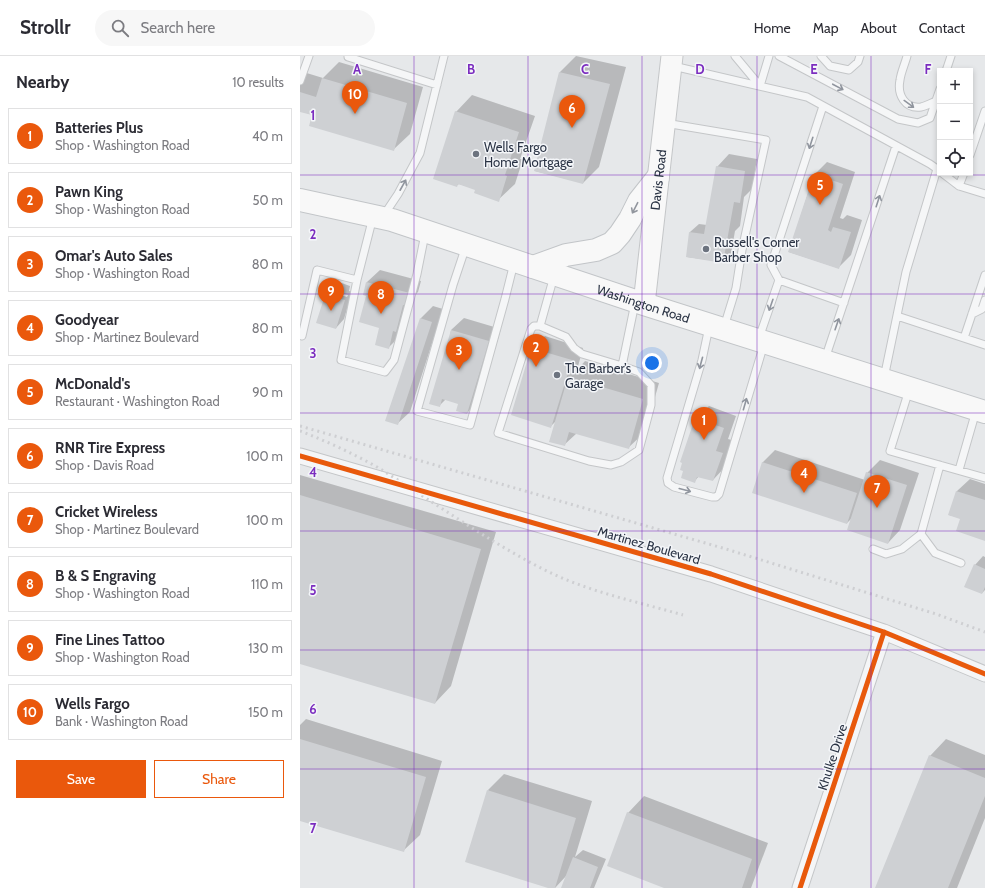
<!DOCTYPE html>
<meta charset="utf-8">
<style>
:root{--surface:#fff;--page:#f7f7f7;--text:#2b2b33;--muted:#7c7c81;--line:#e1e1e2;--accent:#ea580c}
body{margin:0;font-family:Cabin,sans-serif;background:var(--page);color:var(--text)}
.controls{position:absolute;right:12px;top:12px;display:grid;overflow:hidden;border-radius:0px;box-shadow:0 2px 6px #0003}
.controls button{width:36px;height:36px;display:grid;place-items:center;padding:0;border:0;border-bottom:1px solid var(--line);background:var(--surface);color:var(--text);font:20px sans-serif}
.you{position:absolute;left:352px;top:307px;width:14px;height:14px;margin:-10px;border:3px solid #fff;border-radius:50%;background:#1a73e8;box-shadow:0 0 0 6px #1a73e833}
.badge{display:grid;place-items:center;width:26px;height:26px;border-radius:50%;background:var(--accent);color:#fff;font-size:13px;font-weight:700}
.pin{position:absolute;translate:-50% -33px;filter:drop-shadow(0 1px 2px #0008)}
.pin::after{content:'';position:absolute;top:21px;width:14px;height:12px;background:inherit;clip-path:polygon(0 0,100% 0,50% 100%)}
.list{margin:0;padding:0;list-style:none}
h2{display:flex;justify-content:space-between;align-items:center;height:52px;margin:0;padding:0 16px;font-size:17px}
h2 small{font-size:13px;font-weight:400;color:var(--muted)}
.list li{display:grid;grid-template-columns:26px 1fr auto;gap:12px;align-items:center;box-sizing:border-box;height:56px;margin:0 8px 8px;padding:0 8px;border:1px solid var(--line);border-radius:0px}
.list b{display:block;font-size:15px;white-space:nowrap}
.list p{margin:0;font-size:13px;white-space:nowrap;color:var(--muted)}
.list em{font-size:13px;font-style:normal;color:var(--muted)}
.actions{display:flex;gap:8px;padding:12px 16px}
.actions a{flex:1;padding:9px 0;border:1px solid var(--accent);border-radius:0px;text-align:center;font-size:14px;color:var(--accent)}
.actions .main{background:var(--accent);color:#fff}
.icon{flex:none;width:22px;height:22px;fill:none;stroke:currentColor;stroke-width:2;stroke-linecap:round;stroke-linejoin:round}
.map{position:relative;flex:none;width:685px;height:832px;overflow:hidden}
header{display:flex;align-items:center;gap:24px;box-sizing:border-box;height:56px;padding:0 20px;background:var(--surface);border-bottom:1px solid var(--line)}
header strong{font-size:19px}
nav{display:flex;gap:22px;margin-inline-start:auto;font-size:14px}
.search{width:280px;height:36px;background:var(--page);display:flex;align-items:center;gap:10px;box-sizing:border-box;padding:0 14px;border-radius:22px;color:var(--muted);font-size:15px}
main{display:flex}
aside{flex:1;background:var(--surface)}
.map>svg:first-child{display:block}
.shadow{fill:#0003;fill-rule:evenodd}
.building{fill:#ced0d3}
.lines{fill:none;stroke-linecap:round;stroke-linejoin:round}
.lane-casing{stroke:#c4c6c8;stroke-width:9}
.street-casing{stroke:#c4c6c8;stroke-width:17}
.secondary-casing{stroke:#c4c6c8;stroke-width:23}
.primary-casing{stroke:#c2c5c8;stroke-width:24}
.lane{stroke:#f5f6f7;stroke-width:7}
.street{stroke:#f5f6f7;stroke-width:15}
.secondary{stroke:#f8f8f8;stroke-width:21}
.primary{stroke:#f8f8f8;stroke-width:22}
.rail{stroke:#cecfd2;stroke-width:3;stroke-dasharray:2 4;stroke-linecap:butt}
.cycleway-casing{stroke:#f4f6f9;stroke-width:8}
.cycleway{stroke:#e8590c;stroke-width:5}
.oneway{stroke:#90959e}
.oneway2{stroke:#92969e}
.grid{fill:none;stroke:#7b2cbf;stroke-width:1;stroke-opacity:0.55}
.poi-dot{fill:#6c737f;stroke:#f4f6f9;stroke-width:1.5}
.labels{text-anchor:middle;stroke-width:3;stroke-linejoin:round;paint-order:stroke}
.poi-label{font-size:13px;fill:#2b3445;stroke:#f4f6f9;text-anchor:start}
.street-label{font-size:13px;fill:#2b3445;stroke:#f4f6f9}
.grid-label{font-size:13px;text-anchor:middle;font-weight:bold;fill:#7b2cbf;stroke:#f4f6f9;stroke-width:3;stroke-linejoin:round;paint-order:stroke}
</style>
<header>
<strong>Strollr</strong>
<div class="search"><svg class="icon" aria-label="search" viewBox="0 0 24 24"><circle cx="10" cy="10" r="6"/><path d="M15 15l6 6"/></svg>Search here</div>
<nav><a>Home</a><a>Map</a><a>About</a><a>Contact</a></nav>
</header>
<main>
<aside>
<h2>Nearby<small>10 results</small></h2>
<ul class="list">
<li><span class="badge">1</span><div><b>Batteries Plus</b><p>Shop · Washington Road</p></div><em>40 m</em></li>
<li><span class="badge">2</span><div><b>Pawn King</b><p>Shop · Washington Road</p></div><em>50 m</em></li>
<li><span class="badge">3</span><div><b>Omar's Auto Sales</b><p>Shop · Washington Road</p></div><em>80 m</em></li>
<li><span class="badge">4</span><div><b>Goodyear</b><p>Shop · Martinez Boulevard</p></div><em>80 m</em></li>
<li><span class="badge">5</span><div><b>McDonald's</b><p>Restaurant · Washington Road</p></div><em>90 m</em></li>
<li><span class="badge">6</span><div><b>RNR Tire Express</b><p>Shop · Davis Road</p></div><em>100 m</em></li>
<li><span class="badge">7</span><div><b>Cricket Wireless</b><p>Shop · Martinez Boulevard</p></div><em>100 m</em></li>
<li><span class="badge">8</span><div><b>B &amp; S Engraving</b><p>Shop · Washington Road</p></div><em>110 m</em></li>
<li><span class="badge">9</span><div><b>Fine Lines Tattoo</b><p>Shop · Washington Road</p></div><em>130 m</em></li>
<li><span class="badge">10</span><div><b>Wells Fargo</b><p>Bank · Washington Road</p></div><em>150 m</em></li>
</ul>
<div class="actions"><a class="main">Save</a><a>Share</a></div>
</aside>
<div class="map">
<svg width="685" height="832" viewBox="0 0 685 832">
<rect width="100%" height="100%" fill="#e6e8ea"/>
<!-- shadow -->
<path class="shadow" d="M276,0L326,11L299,111L283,127L235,115L260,16Z
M39,6L123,31L110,78L93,94L13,59L0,55V15L23,22Z
M172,39L235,60L220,103H223L215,128L198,144L176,133L159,128L156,130V56Z
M429,98L457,103L452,133L444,141L440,170L435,175L431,198L423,206L387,201L390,176L399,168L407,169L417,111Z
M527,106L555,116L540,162L543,163L547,159L562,164L551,199L538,212L489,196L514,119Z
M80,214L121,225L118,236L114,240L101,279L89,291L67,239V226Z
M36,225L50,230L49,235L52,236L44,263L36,272L28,234ZM31,234L48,239L47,241L31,236Z
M133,250L143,253L110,356L97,368L121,262Z
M164,262L201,273L180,344L167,357L159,347L146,343L139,350L151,274Z
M245,280L283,292L277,314L285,305L359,327L345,376L328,392L277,377L264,389L256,365L251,370L232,292Z
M409,350L436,360L428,383L435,385L425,411L413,424L399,420L394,426L396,363Z
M475,394L565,424L567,417L580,404L619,417L600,474L588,487L553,461L547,467L462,407Z
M0,419L196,476L151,630L135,647L0,607Z
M670,423L685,428V483L661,462L649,459L657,435Z
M683,500L685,501V534L682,537L675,509Z
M6,663L142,705L120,779L103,795L0,764V669Z
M646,683L685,699V762L657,832H577L630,700Z
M204,718L292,745L275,801L283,794L306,803L294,832H262L267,819L255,832H251L188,734Z
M344,740L468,787L451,832H367L328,757Z"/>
<!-- building -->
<path class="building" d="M259,16L310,28L283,128L234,115Z
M22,22L107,47L94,95L9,70L12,59L0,56V36L16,41Z
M155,55L219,76L205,119L207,120L199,146L174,137L175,134L158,128L157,131L133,123Z
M416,110L445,115L440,147L434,146L423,207L386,201L389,176L404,178Z
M514,118L543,128L528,174L531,176L533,171L551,176L539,213L488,196Z
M66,226L110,237L106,250L103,249L96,276L93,275L89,293L75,289L79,272L59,266L66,240L63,239Z
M27,233L43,238L41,243L45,244L36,273L16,267Z
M120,262L132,266L98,369L85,365Z
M151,274L189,285L167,358L156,355L158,348L142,343L140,351L129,348Z
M231,292L272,304L251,372L211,359Z
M268,321L343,343L329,393L269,376L265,390L249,386Z
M395,362L424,372L416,395L423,397L413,425L397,421L395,427L381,422L383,415L380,414L382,407L380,406Z
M462,406L557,437L547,468L452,437Z
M566,416L607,429L588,488L547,474Z
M656,435L685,444V485L656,475L660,463L648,459Z
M0,439L181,493L135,648L0,608Z
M674,508L685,513V531L682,538L664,531Z
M0,683L126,721L104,796L0,765Z
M629,699L685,722V740L648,832H575Z
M187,734L276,762L255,832H248L165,806Z
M327,756L452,803L442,832H364L307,810Z
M273,801L298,811L290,832H261Z"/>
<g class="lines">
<!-- lane casing -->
<g class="lane-casing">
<path id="lane" d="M48,0V1L137,29
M435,0L460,30L469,0
M479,0L598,63L618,67L630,62L640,33
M521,0L530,10L549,14L558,6L560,0
M607,0C605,8 601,16 600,24C597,39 605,53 621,51C626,50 631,47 636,45
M373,10L507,41L630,108L640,115
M646,15L651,0
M0,25L9,0
M365,67L466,84L442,194L436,232L424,271
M670,99L685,55
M642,117L659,130
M664,117L659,130L685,138
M84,159L98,138L120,97L144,0
M73,161L57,224L41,304L85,316L94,304L117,218L125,178
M166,190L153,229L117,355L170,369L205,243L214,207
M479,224L544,247
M672,258L682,253L685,244
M597,260L685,289
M240,270L254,220
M409,271L402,304L367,422L368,427L374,431L412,441H416L419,438L464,288
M2,280L17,214L57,224
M459,282L479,224L471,209L523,50
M664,282L685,219
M525,303L596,90
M322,310L282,298L274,292L266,281L240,270H234L231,273L198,377L289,405L311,409L321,406L339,394L351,349V329L339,316L322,310L335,247
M584,322L606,216L637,113
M609,334L590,395L685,422
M640,409L621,478L635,497L661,507
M659,414L676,355
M573,493L586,498L602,493L621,478"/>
</g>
<!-- street casing -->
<g class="street-casing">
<path id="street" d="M0,400L411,518L584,576L685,618
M500,832L584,576"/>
</g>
<!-- secondary casing -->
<g class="secondary-casing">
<g id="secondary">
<path id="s1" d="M344,248L372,0"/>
</g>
</g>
<!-- primary casing -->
<g class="primary-casing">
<g id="primary">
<path id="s2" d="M0,144L92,164L344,248L685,356"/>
<path d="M233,211L266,199L296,194L312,187L320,178L330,163L339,145L358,121"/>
</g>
</g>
<!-- lane -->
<use href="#lane" class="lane"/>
<!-- street -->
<use href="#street" class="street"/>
<!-- secondary -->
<use href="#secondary" class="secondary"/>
<!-- primary -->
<use href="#primary" class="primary"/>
<!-- rail -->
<path class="rail" d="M0,370L426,493L636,558L685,576
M0,375C26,385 52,397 77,411C131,444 183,482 239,511C284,535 335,545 383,559"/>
<!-- cycleway casing -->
<g class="cycleway-casing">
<path id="cycleway" d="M0,400L411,518L584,576L685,618
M500,832L584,576"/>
</g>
<!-- cycleway -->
<use href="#cycleway" class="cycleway"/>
</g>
<!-- one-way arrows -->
<defs><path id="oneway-shaft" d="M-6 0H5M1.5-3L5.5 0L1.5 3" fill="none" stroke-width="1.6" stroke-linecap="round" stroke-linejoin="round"/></defs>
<g class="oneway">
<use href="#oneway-shaft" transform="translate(538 31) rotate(28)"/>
<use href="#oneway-shaft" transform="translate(609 48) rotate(36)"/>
<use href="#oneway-shaft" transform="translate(511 87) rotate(108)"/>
<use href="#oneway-shaft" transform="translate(103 129) rotate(-61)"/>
<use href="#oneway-shaft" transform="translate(578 145) rotate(-72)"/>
<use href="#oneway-shaft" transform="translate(471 249) rotate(109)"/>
<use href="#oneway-shaft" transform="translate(537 268) rotate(-71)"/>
<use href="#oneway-shaft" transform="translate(401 307) rotate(105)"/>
<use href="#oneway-shaft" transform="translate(445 348) rotate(-74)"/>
<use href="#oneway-shaft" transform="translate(385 434) rotate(15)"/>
</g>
<use class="oneway2" href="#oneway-shaft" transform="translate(335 152) rotate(117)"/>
<!-- grid -->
<path class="grid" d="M114,0V832M228,0V832M342,0V832M457,0V832M571,0V832M0,119H685M0,238H685M0,357H685M0,475H685M0,594H685M0,713H685"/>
<!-- markers -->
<g class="poi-dot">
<circle cx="176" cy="98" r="4"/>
<circle cx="406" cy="193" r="4"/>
<circle cx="257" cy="319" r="4"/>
</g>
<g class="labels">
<!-- poi labels -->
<g class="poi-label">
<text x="184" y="96">Wells Fargo<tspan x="184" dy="15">Home Mortgage</tspan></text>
<text x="414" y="191">Russell's Corner<tspan x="414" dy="15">Barber Shop</tspan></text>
<text x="265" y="317">The Barber’s<tspan x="265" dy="15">Garage</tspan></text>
</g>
<!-- street labels -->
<g class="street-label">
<text dy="5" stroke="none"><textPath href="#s1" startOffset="125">Davis Road</textPath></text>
<text dy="5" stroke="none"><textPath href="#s2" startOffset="359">Washington Road</textPath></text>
<text transform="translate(349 489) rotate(16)" y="5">Martinez Boulevard</text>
<text transform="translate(532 701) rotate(-72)" y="5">Khulke Drive</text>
</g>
</g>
<g class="grid-label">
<text x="57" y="18">A</text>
<text x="171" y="18">B</text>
<text x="285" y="18">C</text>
<text x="400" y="18">D</text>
<text x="514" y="18">E</text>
<text x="628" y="18">F</text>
<text x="13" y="64">1</text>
<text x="13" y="183">2</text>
<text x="13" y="302">3</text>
<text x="13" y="421">4</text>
<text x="13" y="539">5</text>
<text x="13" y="658">6</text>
<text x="13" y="777">7</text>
</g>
</svg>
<div class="controls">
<button>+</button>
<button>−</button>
<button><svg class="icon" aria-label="locate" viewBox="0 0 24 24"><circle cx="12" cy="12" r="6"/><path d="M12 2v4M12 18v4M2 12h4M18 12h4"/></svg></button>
</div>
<div class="you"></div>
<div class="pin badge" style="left:404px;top:384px">1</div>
<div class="pin badge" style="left:236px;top:311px">2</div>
<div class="pin badge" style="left:159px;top:314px">3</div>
<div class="pin badge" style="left:504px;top:437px">4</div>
<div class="pin badge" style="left:520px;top:149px">5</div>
<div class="pin badge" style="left:272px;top:72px">6</div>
<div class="pin badge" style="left:577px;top:452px">7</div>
<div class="pin badge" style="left:81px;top:258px">8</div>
<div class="pin badge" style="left:31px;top:255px">9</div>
<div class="pin badge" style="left:55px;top:58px">10</div>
</div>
</main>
